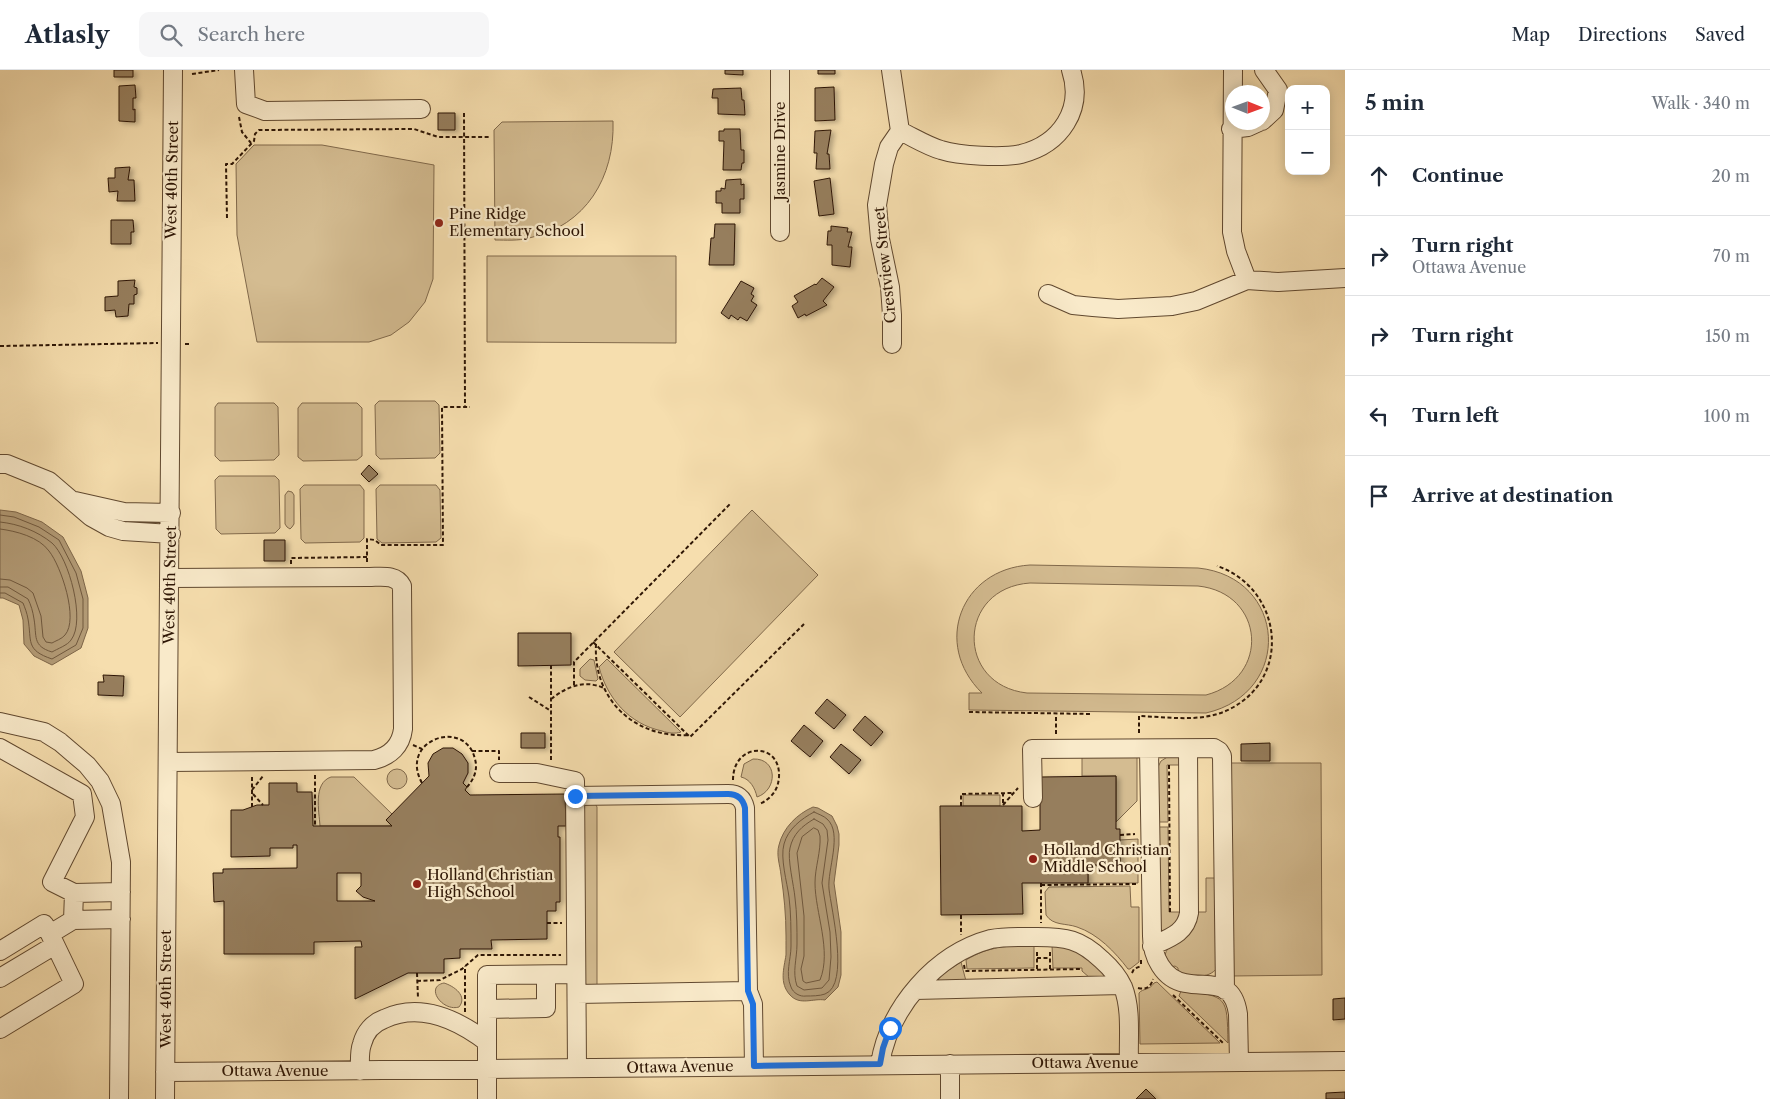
<!DOCTYPE html>
<meta charset="utf-8">
<style>
:root{--surface:#fff;--page:#f6f6f7;--text:#1f2937;--muted:#747a83;--line:#e0e1e3}
body{margin:0;font-family:"Libre Caslon Text",serif;background:var(--page);color:var(--text)}
.controls{position:absolute;right:15px;top:15px;display:grid;overflow:hidden;border-radius:10px;box-shadow:0 2px 12px #0003}
.controls button{width:45px;height:45px;display:grid;place-items:center;padding:0;border:0;border-bottom:1px solid var(--line);background:var(--surface);color:var(--text);font:25px sans-serif}
.compass{position:absolute;left:1225px;top:15px;width:45px;height:45px;border-radius:50%;background:var(--surface);box-shadow:0 2px 12px #0003;rotate:91deg}
.stop{position:absolute;width:15px;height:15px;margin:-11px;border:4px solid #1a73e8;border-radius:50%;background:#fff}
.stop.end{background:#1a73e8;border-color:#fff;box-shadow:0 1px 5px #0008}
.list{margin:0;padding:0;list-style:none}
h2{display:flex;justify-content:space-between;align-items:center;height:65px;margin:0;padding:0 20px;font-size:21px}
h2 small{font-size:16px;font-weight:400;color:var(--muted)}
.list li{display:grid;grid-template-columns:32px 1fr auto;gap:15px;align-items:center;box-sizing:border-box;height:80px;padding:0 20px;border-top:1px solid var(--line)}
.list b{display:block;font-size:19px;white-space:nowrap}
.list p{margin:0;font-size:16px;white-space:nowrap;color:var(--muted)}
.list em{font-size:16px;font-style:normal;color:var(--muted)}
.icon{flex:none;width:28px;height:28px;fill:none;stroke:currentColor;stroke-width:2;stroke-linecap:round;stroke-linejoin:round}
.map{position:relative;flex:none;width:1345px;height:1029px;overflow:hidden}
header{display:flex;align-items:center;gap:30px;box-sizing:border-box;height:70px;padding:0 25px;background:var(--surface);border-bottom:1px solid var(--line)}
header strong{font-size:24px}
nav{display:flex;gap:28px;margin-inline-start:auto;font-size:18px}
.search{width:350px;height:45px;background:var(--page);display:flex;align-items:center;gap:12px;box-sizing:border-box;padding:0 18px;border-radius:10px;color:var(--muted);font-size:19px}
main{display:flex}
aside{flex:1;background:var(--surface)}
.map>svg:first-child{display:block}
.green{fill:#d4bc91;stroke:#81694b;fill-rule:evenodd}
.water{fill:#b29a75;stroke:#7d6548}
.lines{fill:none;stroke-linecap:round;stroke-linejoin:round}
.shore{stroke:#70583d;stroke-width:1}
.building{fill:#967e5d;stroke:#2e1605;fill-rule:evenodd;filter:url(#shadow)}
.minor-casing{stroke:#60482f;stroke-width:20}
.path{stroke:#2e1605;stroke-width:2;stroke-dasharray:4 2.5;stroke-linecap:butt}
.minor{stroke:#f9eaca;stroke-width:18}
.route{stroke:#1a73e8;stroke-width:6}
.poi-dot{fill:#8f2418;stroke:#f9eaca;stroke-width:2}
.labels{text-anchor:middle;stroke-width:4.5;stroke-linejoin:round;paint-order:stroke}
.street-label{font-size:15px;fill:#2e1605;stroke:#f9eaca}
.poi-label{font-size:15px;fill:#2e1605;stroke:#f9eaca;text-anchor:start}
</style>
<header>
<strong>Atlasly</strong>
<div class="search"><svg class="icon" aria-label="search" viewBox="0 0 24 24"><circle cx="10" cy="10" r="6"/><path d="M15 15l6 6"/></svg>Search here</div>
<nav><a>Map</a><a>Directions</a><a>Saved</a></nav>
</header>
<main>
<div class="map">
<svg width="1345" height="1029" viewBox="0 0 1345 1029">
<defs>
<filter id="shadow"><feDropShadow dx="3.5" dy="2" stdDeviation="2.5" flood-color="#0004"/></filter>
</defs>
<rect width="100%" height="100%" fill="#f6deae"/>
<filter id="stains"><feTurbulence type="fractalNoise" baseFrequency=".004" numOctaves="4"/><feColorMatrix values="0 0 0 0 .2 0 0 0 0 .09 0 0 0 0 .02 0 0 0 .5 -.17"/></filter>
<radialGradient id="worn" r=".72"><stop offset=".6" stop-color="#630" stop-opacity="0"/><stop offset="1" stop-color="#630" stop-opacity=".3"/></radialGradient>
<!-- green -->
<path class="green" d="M613,51C615,107 586,156 529,168C518,171 506,170 495,170L494,60L502,52Z
M254,75H322L434,95L433,209L425,232L409,252L391,265L369,272H257L237,165L236,94Z
M487,186H676V273L487,272Z
M379,331H435L439,335L440,383L435,388L380,389L376,385L375,335Z
M218,333H274L278,337L279,385L274,390L220,391L215,386V337Z
M302,333H357L362,338V386L357,390L303,391L298,387V338Z
M219,406H275L279,410L280,458L275,463L221,464L216,459L215,410Z
M304,415H360L364,420V468L360,472L305,473L301,469L300,419Z
M380,415H436L440,420L441,468L436,472L382,473L377,469L376,419Z
M288,421L292,422L294,425V454L292,457L290,459L287,457L285,454V425Z
M752,440L818,505L680,647L614,582Z
M1030,495L1198,498C1287,507 1294,623 1206,643L969,640V623H982C932,574 961,499 1030,495ZM1030,513L1198,516C1265,523 1271,608 1206,625L1027,623C955,615 957,518 1030,513Z
M590,589L594,590L598,609L596,611L585,610L580,606V599Z
M607,589L681,662C675,664 668,663 662,661C629,654 607,628 599,597Z
M1082,685L1137,687V731L1116,752V706H1082Z
M1169,686H1179L1181,689L1180,695H1167L1168,752H1158V697L1161,691Z
M753,689C778,688 778,720 757,727C755,718 750,709 741,707L744,694Z
M1229,693H1321L1322,905L1231,906Z
M387 709a10 10 0 1 1 20 0a10 10 0 1 1-20 0Z
M331,707H354L392,744L386,750L392,756H320C319,741 313,713 331,707Z
M963,725H1000V736H963Z
M583,733H595L597,737V917L584,915Z
M1158,757H1168L1169,842H1180L1179,854L1163,861L1159,858Z
M1138,769V813H1088V803H1083V795H1120V770Z
M1206,808H1216L1217,898C1208,910 1191,906 1178,902V898L1175,896L1171,897L1165,885C1170,866 1194,868 1196,844L1199,842H1206Z
M1130,816L1131,837H1139V892L1130,899H1128C1115,882 1098,864 1077,857C1066,853 1053,856 1046,845L1045,822L1049,817Z
M1034,875V898L967,899L966,890C989,876 1007,876 1034,875Z
M1052,875L1071,877L1088,887L1106,905V908H1090L1082,901V898H1053Z
M961,892L966,911L933,912L941,905Z
M444,913C454,916 468,926 459,937C443,942 424,917 444,913Z
M1154,913L1157,912L1220,973L1140,974L1139,923C1143,918 1149,921 1154,913Z
M1181,921C1228,926 1227,926 1228,973L1179,926Z"/>
<!-- water -->
<path class="water" d="M0,440L16,442L42,452L63,467L81,501L88,528V558L81,578L52,595L34,586L24,574L23,550L19,535L3,528H0Z
M813,737L818,738L832,746L837,756L839,764V775L834,813L841,862V905L838,917L825,930C813,928 800,936 790,925C779,913 784,898 786,885C786,878 786,872 786,866C786,845 784,825 781,805C780,795 776,785 779,775C783,758 797,744 813,737Z"/>
<g class="lines">
<!-- shore -->
<path class="shore" d="M0,445L14,447L39,457L59,470L76,503L83,529V558L76,575L52,589C25,580 32,571 28,549C27,543 25,538 23,533L5,523H0
M0,452C19,454 37,461 52,473C69,488 86,551 71,570C68,575 57,579 52,582C32,576 37,566 34,549C33,542 31,535 28,529L8,517H0
M0,459C16,461 39,467 49,481C61,496 79,549 65,565C62,569 55,571 52,573L46,572L43,567L41,546L33,523L27,518L10,510L0,509
M814,742C818,744 824,746 827,749C843,763 827,800 829,819C831,838 850,915 825,924C820,926 811,926 806,926C800,927 793,923 791,917C785,903 791,890 791,876C791,860 791,843 789,827C787,812 780,788 784,774C788,759 801,749 814,742Z
M814,749L823,754L827,760L828,770L822,813L830,862L831,887L829,910L822,918L804,920L797,916C792,902 797,889 797,874C797,859 797,843 795,828C794,816 787,788 790,778C793,764 802,756 814,749Z
M814,758L818,760L820,766C821,782 815,797 815,813C815,842 832,881 820,910L806,913L803,911L801,899L804,886V846L797,783L802,767Z"/>
</g>
<!-- building -->
<path class="building" d="M114,0H133V7H114Z
M725,0H743V5L725,4Z
M818,0H835V4H818Z
M135,15L136,28H133V40L135,39V52L119,51V16Z
M834,17L835,50L815,51V18Z
M741,18L742,30H744L745,45L718,44V28H712L713,19Z
M438,43H455V60H438Z
M724,59H740L741,80H744V93H742L741,100H723L724,71H719V61H724Z
M831,60L827,84H829L830,99H816L817,83H814L815,61Z
M130,97L128,110H134L135,131H117L118,121L109,122L108,108H115V98Z
M830,108L834,144L819,146L814,111Z
M741,109V115L744,114V129H740V143H722V133H716V121H721V118L725,119L726,110Z
M111,150H133L134,162H131V174H111Z
M715,154H735L734,195H709L711,168H714Z
M831,156L848,158L847,162H852L848,177H852L850,197L832,195V175H827L828,161H831Z
M822,208L834,217L823,231L827,235L806,246L805,244L798,248L792,236L798,232L794,226L815,214L816,215Z
M135,210L134,217L137,218V224L134,225V234H129L128,246L116,247L115,240L105,241V227L118,226V211Z
M741,211L754,218L751,224L754,226L751,231L757,235L747,251L740,247L738,250L731,245L729,249L721,243Z
M369,395L378,404L369,412L361,404Z
M264,470H285V491H264Z
M518,563H571V595L518,596Z
M103,605L124,606L123,626L98,625V612H104Z
M827,629L846,645L834,659L815,643Z
M865,646L883,662L871,676L853,660Z
M804,655L823,671L810,687L791,671Z
M521,663H545V678H521Z
M1270,673V691H1241V674Z
M841,674L861,690L849,704L830,687Z
M443,678H453L462,684L468,693V703L463,713L467,717L465,720L470,725L565,724L566,756H558V767H560V832H556V841H547V869L491,870L492,879H460V888L444,889V903H408L355,929V877H362L361,871L314,872V884H224V831L214,832L213,803H223V799L297,798V775H293V778H270V786L231,787V740H243L257,735H269V713H297V722H312L313,756H392L386,750L429,706L428,693L433,684ZM337,803H361V816L356,821L363,827L375,831H337Z
M1116,706V759H1120V795H1083V803H1088V813H1022L1023,844L941,845L940,736H1022V761L1040,760V707Z
M1345,928V949L1333,950V929Z
M1146,1019L1156,1029H1136Z
M1345,1022V1029H1326V1023Z"/>
<g class="lines">
<!-- minor casing -->
<g class="minor-casing">
<path id="minor" d="M244,0L246,34L265,41L421,39
M780,0V162
M891,0L900,61L889,77L884,94L877,135L880,169L890,217L892,245V274
M1233,0L1232,162L1236,181L1247,210
M1262,51L1274,40L1278,20L1264,0
M1231,59L1248,57L1259,52
M900,61C913,67 927,76 941,80C959,86 1003,88 1021,84C1061,74 1084,39 1071,0
M1048,224L1073,235L1093,237L1118,239L1172,236L1196,231L1247,210L1278,212L1345,208
M0,394H7L49,411L91,447L109,457L123,461L171,464
M75,431L124,442L171,443
M0,652L44,662L60,672L87,695L100,711L111,734L121,792L119,1029
M0,678L82,724L85,747L52,812L74,823L73,850L50,864L74,914L0,959
M1149,679L1152,866C1152,886 1163,909 1185,913C1210,918 1233,908 1238,944L1239,992
M168,692L374,690C390,686 401,676 403,659L402,516C396,504 381,507 369,507L170,508
M499,703H537L575,711L577,998
M575,726L728,724C738,724 743,729 745,738L748,921L753,934L754,996
M1033,728L1032,679L1214,678L1219,681L1222,686L1225,920
M74,823L121,822
M73,850L121,849
M1152,876C1169,868 1186,863 1189,843L1188,679
M0,881L44,854L50,864
M0,908L55,875
M915,920L1122,915
M577,924L748,921
M487,939L546,938V905
M880,994C889,938 935,884 991,869C1005,866 1022,867 1037,867C1066,867 1080,869 1102,890C1111,898 1118,906 1123,917C1132,940 1128,969 1129,993
M360,1001C360,992 359,982 362,974C365,962 373,953 384,949C420,932 458,950 487,972
M165,1002L1345,991
M165,1029L173,0
M487,1029V905L576,904
M950,1029V994"/>
</g>
<!-- path -->
<path class="path" d="M192,4L219,0
M464,43L465,337
M239,47L242,62L251,73
M227,148L226,94H232L254,71L255,64L259,60L414,59L438,67H490
M185,274H191
M0,276L158,273
M367,492V469L375,470L381,475H443L442,337H470
M291,494V488L367,487
M593,572L690,667L804,554
M596,574C593,629 634,668 688,665
M551,595V691
M574,615V592L730,434
M529,627L551,641
M551,629C567,617 583,609 604,618
M969,642L1092,644
M1139,663V646C1169,647 1203,653 1230,639C1293,607 1282,518 1217,496
M1056,664V644
M413,675L422,679
M472,681H499V690
M1169,695L1170,842
M315,705V756
M733,710C733,672 781,671 779,707C778,721 771,728 760,734
M422,713C398,670 465,647 475,689C478,700 474,709 467,717
M252,720L263,706
M253,724L263,735
M1003,733V723
M1003,735L1018,718
M961,736V724L1013,723
M252,737V706
M1120,765L1135,764
M1041,813V853
M1041,815L1136,814
M961,845V865
M547,853H562
M1037,882V900
M1050,882V900
M1037,888H1050
M1141,890V896
M964,895L965,901L1082,899
M417,903L418,928
M1132,903L1134,899L1141,896
M417,911L440,910L462,899L478,885H561
M1138,918C1146,920 1151,917 1153,909
M1173,925L1224,974
M465,942V896"/>
<!-- minor -->
<use href="#minor" class="minor"/>
</g>
<g class="lines">
<!-- route -->
<path class="route" d="M575,726L728,724C738,724 743,729 745,738L748,921L753,934L754,996L880,994L883,978L890,958"/>
</g>
<!-- markers -->
<g class="poi-dot">
<circle cx="439" cy="153" r="5"/>
<circle cx="1033" cy="789" r="5"/>
<circle cx="417" cy="814" r="5"/>
</g>
<g class="labels">
<!-- street labels -->
<g class="street-label">
<text transform="translate(780 81) rotate(-90)" y="5">Jasmine Drive</text>
<text transform="translate(172 110) rotate(-89)" y="5">West 40th Street</text>
<text transform="translate(885 195) rotate(-96)" y="5">Crestview Street</text>
<text transform="translate(170 515) rotate(-89)" y="5">West 40th Street</text>
<text transform="translate(166 919) rotate(-90)" y="5">West 40th Street</text>
<text x="1085" y="998">Ottawa Avenue</text>
<text transform="translate(680 997) rotate(-1)" y="5">Ottawa Avenue</text>
<text x="275" y="1006">Ottawa Avenue</text>
</g>
<!-- poi labels -->
<g class="poi-label">
<text x="449" y="149">Pine Ridge<tspan x="449" dy="17">Elementary School</tspan></text>
<text x="1043" y="785">Holland Christian<tspan x="1043" dy="17">Middle School</tspan></text>
<text x="427" y="810">Holland Christian<tspan x="427" dy="17">High School</tspan></text>
</g>
</g>
<rect width="100%" height="100%" filter="url(#stains)"/>
<rect width="100%" height="100%" fill="url(#worn)"/>
</svg>
<div class="controls">
<button>+</button>
<button>−</button>
</div>
<svg class="compass" viewBox="-18 -18 36 36"><path d="M0-13l5 13h-10z" fill="#e53935"/><path d="M0 13l5-13h-10z" fill="#747a83"/></svg>
<div class="stop" style="left:890px;top:958px"></div>
<div class="stop end" style="left:575px;top:726px"></div>
</div>
<aside>
<h2>5 min<small>Walk · 340 m</small></h2>
<ul class="list">
<li><svg class="icon" aria-label="ahead" viewBox="0 0 24 24"><path d="M12 20V5M6 11l6-6 6 6"/></svg><div><b>Continue</b></div><em>20 m</em></li>
<li><svg class="icon" aria-label="right" viewBox="0 0 24 24"><path d="M7 20v-9h11M14 6l5 5-5 5"/></svg><div><b>Turn right</b><p>Ottawa Avenue</p></div><em>70 m</em></li>
<li><svg class="icon" aria-label="right" viewBox="0 0 24 24"><path d="M7 20v-9h11M14 6l5 5-5 5"/></svg><div><b>Turn right</b></div><em>150 m</em></li>
<li><svg class="icon" aria-label="left" viewBox="0 0 24 24"><path d="M17 20v-9H6M10 6l-5 5 5 5"/></svg><div><b>Turn left</b></div><em>100 m</em></li>
<li><svg class="icon" aria-label="arrive" viewBox="0 0 24 24"><path d="M6 21V4h12l-3 4 3 4H6"/></svg><div><b>Arrive at destination</b></div></li>
</ul>
</aside>
</main>
